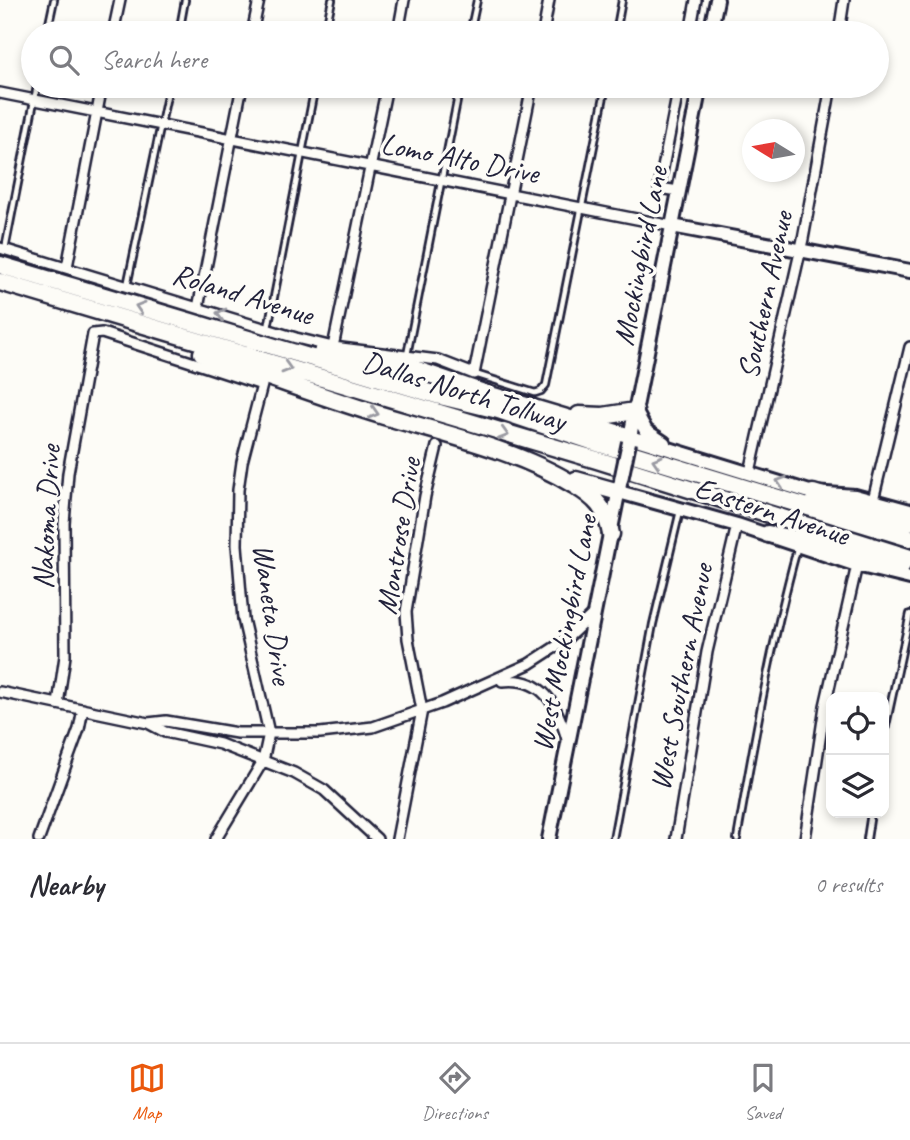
<!DOCTYPE html>
<style>
:root{--surface:#fff;--page:#f2f2f3;--text:#2b2b33;--muted:#7c7c81;--line:#e1e1e2;--accent:#ea580c}
body{margin:0;font-family:Caveat,sans-serif;background:var(--page);color:var(--text)}
.controls{position:absolute;right:21px;bottom:21px;display:grid;overflow:hidden;border-radius:14px;box-shadow:0 4px 10px #0003}
.controls button{width:63px;height:63px;display:grid;place-items:center;padding:0;border:0;border-bottom:2px solid var(--line);background:var(--surface);color:var(--text);font:35px sans-serif}
.compass{position:absolute;left:742px;top:119px;width:63px;height:63px;border-radius:50%;background:var(--surface);box-shadow:0 4px 10px #0003;rotate:281deg}
.list{margin:0;padding:0;list-style:none}
h2{display:flex;justify-content:space-between;align-items:center;height:91px;margin:0;padding:0 28px;font-size:30px}
h2 small{font-size:23px;font-weight:400;color:var(--muted)}
.icon{flex:none;width:38px;height:38px;fill:none;stroke:currentColor;stroke-width:2;stroke-linecap:round;stroke-linejoin:round}
.map{position:relative;flex:none;width:910px;height:839px;overflow:hidden}
.search{position:absolute;background:var(--surface);box-shadow:0 4px 10px #0003;left:21px;right:21px;top:21px;height:77px;display:flex;align-items:center;gap:18px;box-sizing:border-box;padding:0 24px;border-radius:38px;color:var(--muted);font-size:26px}
.sheet{height:203px;background:var(--surface)}
nav{display:flex;justify-content:space-around;align-items:center;box-sizing:border-box;height:98px;border-top:2px solid var(--line);background:var(--surface);font-size:19px;color:var(--muted)}
nav a{display:grid;justify-items:center;gap:4px}
nav .on{color:var(--accent)}
.map>svg:first-child{display:block}
.lines{fill:none;stroke-linecap:round;stroke-linejoin:round}
.lane-casing{stroke:#22223b;stroke-width:10}
.street-casing{stroke:#22223b;stroke-width:14}
.secondary-casing{stroke:#22223b;stroke-width:18}
.highway-casing{stroke:#22223b;stroke-width:21}
.lane{stroke:#fdfcf7;stroke-width:4.5}
.street{stroke:#fdfcf7;stroke-width:9}
.secondary{stroke:#fdfcf7;stroke-width:12}
.highway{stroke:#fdfcf7;stroke-width:16}
.secondary-bridge-casing{stroke:#22223b;stroke-width:18;stroke-linecap:butt}
.secondary-bridge{stroke:#fdfcf7;stroke-width:12}
.oneway{stroke:#9a9aa2}
.labels{text-anchor:middle;stroke-width:7;stroke-linejoin:round;paint-order:stroke}
.street-label{font-size:30px;fill:#22223b;stroke:#fdfcf7}
</style>
<div class="map">
<svg width="910" height="839" viewBox="0 0 910 839">
<rect width="100%" height="100%" fill="#fdfcf7"/>
<filter id="ink" filterUnits="userSpaceOnUse"><feTurbulence type="fractalNoise" baseFrequency=".0143" numOctaves="2"/><feDisplacementMap in="SourceGraphic" scale="14" xChannelSelector="R" yChannelSelector="G"/><feConvolveMatrix kernelMatrix="1 2 1 2 8 2 1 2 1" color-interpolation-filters="sRGB"/></filter>
<g filter="url(#ink)">
<g class="lines">
<!-- lane casing -->
<g class="lane-casing">
<path id="lane" d="M47,33L54,0
M179,33L185,0
M325,33L332,0
M470,33L477,0
M616,33L622,0
M5,249L37,86
M127,286L169,86
M268,328L315,86
M407,355L460,86
M475,374L535,393L541,391L546,385L606,86
M884,735L910,614
M613,839L653,624L680,511
M737,839C754,741 771,644 797,549
M867,839L871,813"/>
</g>
<!-- street casing -->
<g class="street-casing">
<path id="street" d="M113,33L120,0
M252,33L259,0
M398,33L404,0
M543,33L549,0
M690,33L696,0
M839,33L844,0
M0,93L672,226
M679,191L659,188L679,86
M0,248L296,338L333,347L438,360L474,374L532,86
M67,267L102,86
M198,308L242,86
M333,347L387,86
M750,472L803,239L831,86
M873,500L910,347
M502,681C543,676 557,705 567,739
M0,692L148,723L165,732L220,744L294,773L324,790L377,839
M58,704L65,656L64,523L68,473L93,334L102,333L262,385L242,462L238,490L237,545L243,619L269,733L263,761L216,839
M148,723L166,721L237,733H320L373,727L442,703L529,664L563,642L594,613
M39,839L79,729L83,709
M397,839L422,710L408,639L406,612L425,496L437,446
M676,839L707,652L737,525
M805,839L825,706L857,565"/>
</g>
<!-- secondary casing -->
<g class="secondary-casing">
<path id="secondary" d="M710,33L717,0
M672,226L910,271
M635,411L646,431L664,443
M630,437L813,493L855,496L910,511
M629,442L700,86
M619,492L737,525L857,565L910,578
M549,839L620,484"/>
</g>
<!-- highway casing -->
<g class="highway-casing">
<path id="highway" d="M0,265L440,396L498,410L591,441L910,538
M0,282L597,460L910,558
M202,353C262,375 322,397 384,416C445,434 520,451 574,485C596,498 606,508 611,534
M322,353L403,365L490,395L630,437
M579,415L603,416L635,411
M576,480L619,492
M813,493L910,522
M768,534L812,542L902,565"/>
</g>
<!-- lane -->
<use href="#lane" class="lane"/>
<!-- street -->
<use href="#street" class="street"/>
<!-- secondary -->
<use href="#secondary" class="secondary"/>
<!-- highway -->
<use href="#highway" class="highway"/>
<!-- secondary-bridge casing -->
<g class="secondary-bridge-casing">
<path id="secondary-bridge" d="M621,480L629,442"/>
</g>
<!-- secondary-bridge -->
<use href="#secondary-bridge" class="secondary-bridge"/>
</g>
<!-- one-way arrows -->
<defs><path id="oneway-chevron" d="M-2-3.5L2.5 0L-2 3.5" fill="none" stroke-width="1.6" stroke-linecap="round" stroke-linejoin="round" transform="scale(1.75)"/></defs>
<g class="oneway">
<use href="#oneway-chevron" transform="translate(140 307) rotate(-163)"/>
<use href="#oneway-chevron" transform="translate(221 314) rotate(-165)"/>
<use href="#oneway-chevron" transform="translate(287 368) rotate(16)"/>
<use href="#oneway-chevron" transform="translate(374 413) rotate(17)"/>
<use href="#oneway-chevron" transform="translate(504 434) rotate(16)"/>
<use href="#oneway-chevron" transform="translate(657 461) rotate(-163)"/>
<use href="#oneway-chevron" transform="translate(781 482) rotate(-162)"/>
</g>
</g>
<g class="labels">
<!-- street labels -->
<g class="street-label">
<text transform="translate(460 158) rotate(11)" y="10">Lomo Alto Drive</text>
<text transform="translate(640 256) rotate(-79)" y="10">Mockingbird Lane</text>
<text transform="translate(243 294) rotate(17)" y="10">Roland Avenue</text>
<text transform="translate(765 295) rotate(-78)" y="10">Southern Avenue</text>
<text transform="translate(464 391) rotate(17)" y="10">Dallas North Tollway</text>
<text transform="translate(772 511) rotate(18)" y="10">Eastern Avenue</text>
<text transform="translate(46 517) rotate(-87)" y="10">Nakoma Drive</text>
<text transform="translate(398 536) rotate(-81)" y="10">Montrose Drive</text>
<text transform="translate(273 614) rotate(82)" y="10">Waneta Drive</text>
<text transform="translate(564 633) rotate(-79)" y="10">West Mockingbird Lane</text>
<text transform="translate(681 677) rotate(-79)" y="10">West Southern Avenue</text>
</g>
</g>
</svg>
<div class="controls">
<button><svg class="icon" aria-label="locate" viewBox="0 0 24 24"><circle cx="12" cy="12" r="6"/><path d="M12 2v4M12 18v4M2 12h4M18 12h4"/></svg></button>
<button><svg class="icon" aria-label="layers" viewBox="0 0 24 24"><path d="M12 4l9 5-9 5-9-5zM3 14l9 5 9-5"/></svg></button>
</div>
<svg class="compass" viewBox="-18 -18 36 36"><path d="M0-13l5 13h-10z" fill="#e53935"/><path d="M0 13l5-13h-10z" fill="#7c7c81"/></svg>
<div class="search"><svg class="icon" aria-label="search" viewBox="0 0 24 24"><circle cx="10" cy="10" r="6"/><path d="M15 15l6 6"/></svg>Search here</div>
</div>
<section class="sheet">
<h2>Nearby<small>0 results</small></h2>
<ul class="list">
</ul>
</section>
<nav>
<a class="on"><svg class="icon" aria-label="map" viewBox="0 0 24 24"><path d="M3 6l6-2 6 2 6-2v14l-6 2-6-2-6 2zM9 4v14M15 6v14"/></svg>Map</a>
<a><svg class="icon" aria-label="directions" viewBox="0 0 24 24"><path d="M12 3l9 9-9 9-9-9zM9 14v-3h6M13 9l2 2-2 2"/></svg>Directions</a>
<a><svg class="icon" aria-label="saved" viewBox="0 0 24 24"><path d="M7 4h10v16l-5-4-5 4z"/></svg>Saved</a>
</nav>
